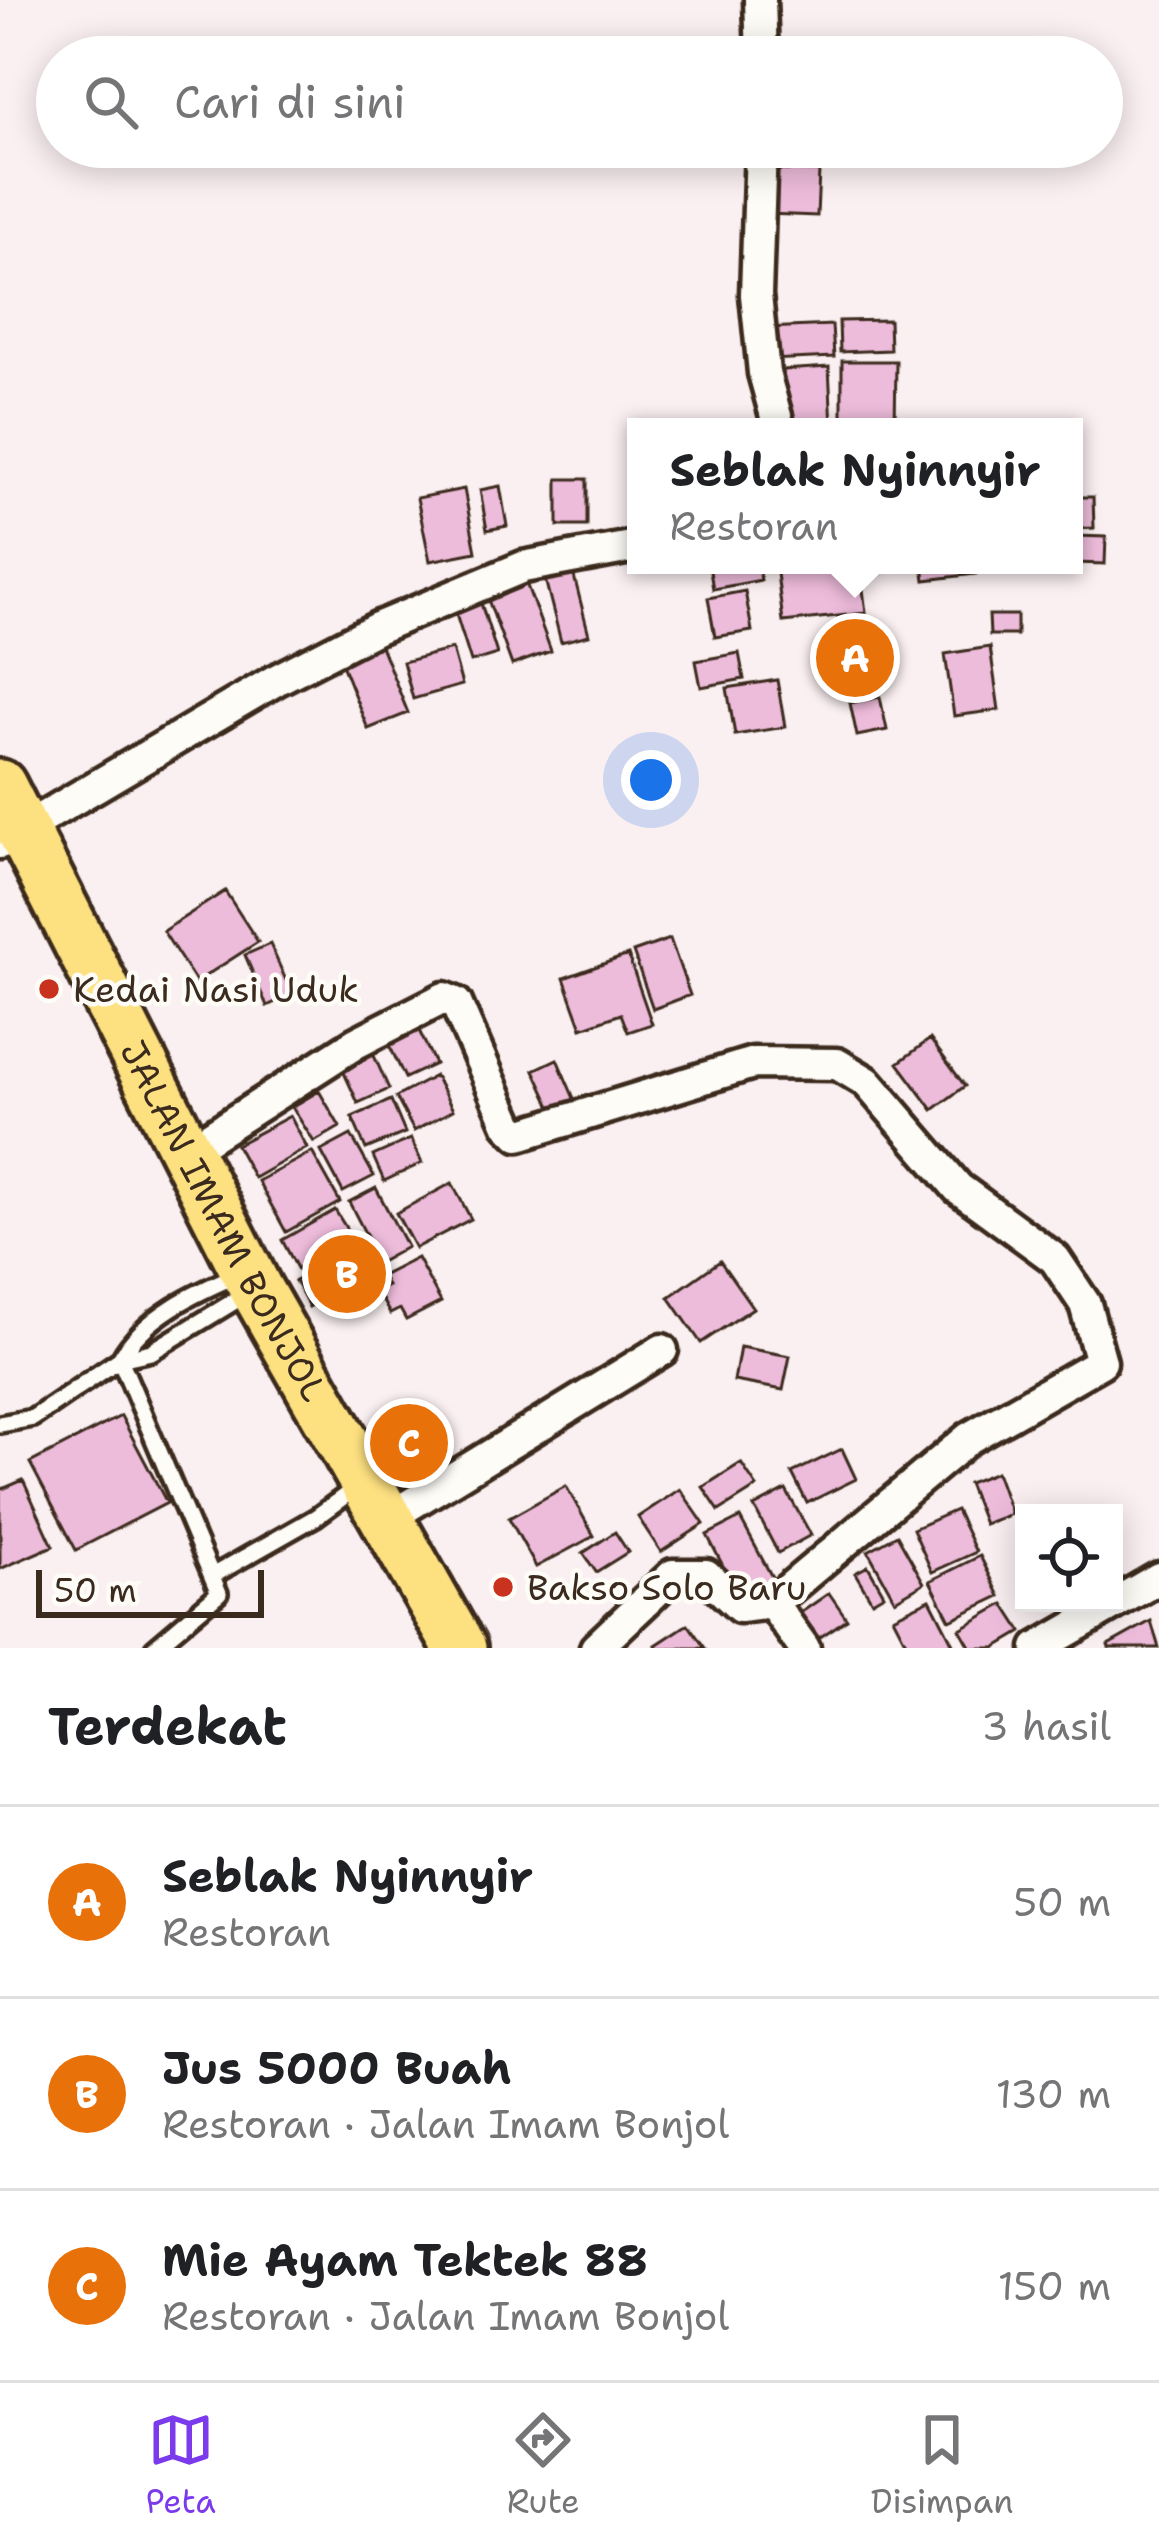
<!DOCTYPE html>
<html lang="id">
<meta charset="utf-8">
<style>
:root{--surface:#fff;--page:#f2f2f2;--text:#202124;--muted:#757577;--line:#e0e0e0;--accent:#7c3aed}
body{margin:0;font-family:"Shantell Sans",sans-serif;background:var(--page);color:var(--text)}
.controls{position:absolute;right:36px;bottom:36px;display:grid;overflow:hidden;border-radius:0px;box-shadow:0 6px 30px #0003}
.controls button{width:108px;height:108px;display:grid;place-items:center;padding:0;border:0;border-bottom:3px solid var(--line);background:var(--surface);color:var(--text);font:60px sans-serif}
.scale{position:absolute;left:36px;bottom:30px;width:228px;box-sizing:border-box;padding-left:12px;border:6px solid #3b2a1e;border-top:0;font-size:33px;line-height:42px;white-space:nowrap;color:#3b2a1e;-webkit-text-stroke:9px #fdfcf7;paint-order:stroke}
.you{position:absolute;left:651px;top:780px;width:42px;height:42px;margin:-30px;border:9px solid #fff;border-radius:50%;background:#1a73e8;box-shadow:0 0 0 18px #1a73e833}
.badge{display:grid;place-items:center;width:78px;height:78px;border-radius:50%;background:var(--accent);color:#fff;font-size:39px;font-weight:700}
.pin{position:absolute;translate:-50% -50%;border:6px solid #fff;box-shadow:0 3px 12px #0006}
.popup{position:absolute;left:627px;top:418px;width:456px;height:156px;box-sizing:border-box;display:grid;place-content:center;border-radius:0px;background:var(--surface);filter:drop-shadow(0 3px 9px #0005);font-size:39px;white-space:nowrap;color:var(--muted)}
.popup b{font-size:45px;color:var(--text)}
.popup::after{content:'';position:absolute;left:50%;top:100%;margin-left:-24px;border:24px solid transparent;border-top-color:var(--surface)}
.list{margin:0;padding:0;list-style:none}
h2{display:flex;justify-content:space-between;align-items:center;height:156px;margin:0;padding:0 48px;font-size:51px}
h2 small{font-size:39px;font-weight:400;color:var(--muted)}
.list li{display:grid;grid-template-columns:78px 1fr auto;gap:36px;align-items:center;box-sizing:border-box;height:192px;padding:0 48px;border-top:3px solid var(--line)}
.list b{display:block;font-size:45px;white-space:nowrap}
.list p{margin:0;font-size:39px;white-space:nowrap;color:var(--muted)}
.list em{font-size:39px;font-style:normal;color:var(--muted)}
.icon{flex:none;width:66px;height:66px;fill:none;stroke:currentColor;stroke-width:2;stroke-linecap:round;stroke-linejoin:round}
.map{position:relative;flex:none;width:1159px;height:1648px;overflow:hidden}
.search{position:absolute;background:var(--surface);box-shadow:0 6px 30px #0003;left:36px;right:36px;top:36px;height:132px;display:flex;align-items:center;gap:30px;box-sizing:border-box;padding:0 42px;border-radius:66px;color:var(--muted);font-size:45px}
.sheet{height:732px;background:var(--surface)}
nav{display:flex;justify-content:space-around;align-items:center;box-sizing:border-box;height:168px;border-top:3px solid var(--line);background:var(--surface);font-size:33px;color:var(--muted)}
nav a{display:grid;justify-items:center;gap:6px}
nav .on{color:var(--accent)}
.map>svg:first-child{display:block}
.building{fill:#eebcdb;stroke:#3b2a1e;stroke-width:3}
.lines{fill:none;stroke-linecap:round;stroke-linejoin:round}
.service-casing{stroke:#3b2a1e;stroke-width:24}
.minor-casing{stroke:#3b2a1e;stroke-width:39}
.trunk-casing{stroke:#3b2a1e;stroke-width:60}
.service{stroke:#fdfcf7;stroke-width:15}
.minor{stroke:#fdfcf7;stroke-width:30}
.trunk{stroke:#fde080;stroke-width:51}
.poi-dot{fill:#c8321e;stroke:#fdfcf7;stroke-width:4.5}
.labels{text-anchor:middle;stroke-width:9;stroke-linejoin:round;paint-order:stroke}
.poi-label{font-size:36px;fill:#3b2a1e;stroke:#fdfcf7;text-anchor:start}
.street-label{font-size:36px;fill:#3b2a1e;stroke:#fdfcf7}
</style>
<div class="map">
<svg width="1159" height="1648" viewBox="0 0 1159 1648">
<rect width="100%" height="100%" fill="#faeff1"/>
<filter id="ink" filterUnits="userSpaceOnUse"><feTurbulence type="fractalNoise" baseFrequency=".00833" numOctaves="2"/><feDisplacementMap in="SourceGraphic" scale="24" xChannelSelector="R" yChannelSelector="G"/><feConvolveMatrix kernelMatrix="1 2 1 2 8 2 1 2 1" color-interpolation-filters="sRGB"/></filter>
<g filter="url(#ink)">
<!-- building -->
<path class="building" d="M767,170L819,171L817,216L766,214Z
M889,320L890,350L840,352L839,321Z
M832,325L834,357L769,360L767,328Z
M842,361H896L895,427H842Z
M829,367L832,427H787L783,370Z
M558,479H587V526H558Z
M500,486L507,526L487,530L480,490Z
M464,489L476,552L430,561L417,498Z
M1074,497H1093L1094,528L1074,529Z
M1074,536L1106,537L1105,564L1074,563Z
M709,565H758L761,580L713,589Z
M776,565H860L866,613L783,622Z
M923,565H975L976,574L925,580Z
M573,572L589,635L561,642L545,579Z
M526,583L551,651L512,665L487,597Z
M745,591L752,631L715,637L708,598Z
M480,600L497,654L471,662L454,608Z
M989,615H1017V635H990Z
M379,641L408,713L368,729L339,657Z
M882,644L887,680L832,687L827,652Z
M990,647L999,710L954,716L945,654Z
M452,649L462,685L413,699L403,662Z
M739,653L744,679L701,687L696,661Z
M777,680L785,727L735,735L727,688Z
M880,697L887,730L857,736L850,703Z
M225,891L258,942L196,982L163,931Z
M670,939L690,995L653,1009L633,952Z
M270,944L292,994L267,1006L245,955Z
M628,955L652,1024L628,1032L621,1014L582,1028L564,978Z
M414,1020L435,1064L405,1078L384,1034Z
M930,1039L965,1086L933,1110L898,1063Z
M371,1049L389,1089L358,1103L340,1064Z
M557,1059L576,1103L554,1113L534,1070Z
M435,1076L453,1110L414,1131L396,1097Z
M319,1091L340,1127L314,1142L292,1107Z
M391,1100L405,1133L366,1149L352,1117Z
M290,1116L307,1148L254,1178L236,1145Z
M351,1135L374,1176L343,1192L321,1151Z
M411,1139L422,1163L384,1181L373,1156Z
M312,1152L340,1202L286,1232L258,1181Z
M452,1183L471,1219L415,1248L396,1213Z
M376,1188L407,1247L380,1262L349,1202Z
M335,1210L354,1241L299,1272L282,1240Z
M350,1250L367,1279L335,1297L318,1269Z
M417,1258L441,1302L406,1320L400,1309L390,1314L377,1291L387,1286L382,1276Z
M720,1261L753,1308L701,1343L669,1297Z
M313,1272L327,1297L309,1307L295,1281Z
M740,1347L790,1356L783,1390L734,1381Z
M121,1416L167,1503L76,1550L30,1463Z
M842,1449L856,1479L807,1503L792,1473Z
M741,1463L757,1487L719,1511L703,1487Z
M996,1472L1011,1514L984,1524L968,1483Z
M23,1480L53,1546L0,1569V1490Z
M566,1486L594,1536L536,1567L509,1518Z
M680,1489L704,1524L661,1552L638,1517Z
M786,1490L811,1535L778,1553L754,1507Z
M956,1510L976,1552L932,1572L913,1529Z
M740,1518L773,1579L739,1597L707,1535Z
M615,1532L628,1552L596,1572L583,1553Z
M897,1535L924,1583L895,1600L868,1551Z
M980,1556L1000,1596L950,1620L930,1581Z
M868,1566L884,1594L872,1601L855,1573Z
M829,1593L847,1619L810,1644L793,1618Z
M930,1599L953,1644L909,1648L893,1617Z
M1004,1604L1022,1632L995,1648H971L960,1629Z
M1151,1621L1159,1648H1109L1108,1645Z
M688,1624L705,1648H658L656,1645Z"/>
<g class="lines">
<!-- service casing -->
<g class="service-casing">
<path id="service" d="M120,1359L219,1593L154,1648
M120,1359C144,1316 197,1292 241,1273
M0,1424L33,1418L120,1359L151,1352L248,1293
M212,1576L316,1517L361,1484"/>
</g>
<!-- minor casing -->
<g class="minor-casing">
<path id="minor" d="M760,0L762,57
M761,147L756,295L764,373L779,427
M0,843L276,680L377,628L523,567L636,546
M188,1151L356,1043L444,998L456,1003L509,1125L519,1135L753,1063L837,1064L867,1082L958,1188L1055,1259L1085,1304L1101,1362L969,1438L772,1603L740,1607L706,1575H673L596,1648
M385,1520L662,1350
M772,1603L804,1648
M1038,1648L1159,1578"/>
</g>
<!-- trunk casing -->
<g class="trunk-casing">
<g id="trunk">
<path id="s1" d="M0,786L256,1289L460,1648"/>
</g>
</g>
<!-- service -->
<use href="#service" class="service"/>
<!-- minor -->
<use href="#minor" class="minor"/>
<!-- trunk -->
<use href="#trunk" class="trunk"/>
</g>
</g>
<!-- markers -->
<g class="poi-dot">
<circle cx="49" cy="989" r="12"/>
<circle cx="503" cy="1587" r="12"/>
</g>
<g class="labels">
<!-- poi labels -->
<g class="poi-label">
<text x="73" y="1002">Kedai Nasi Uduk</text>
<text x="527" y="1600">Bakso Solo Baru</text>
</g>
<!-- street labels -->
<g class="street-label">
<text dy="13" stroke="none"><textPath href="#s1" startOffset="489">JALAN IMAM BONJOL</textPath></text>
</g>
</g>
</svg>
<div class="controls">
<button><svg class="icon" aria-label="locate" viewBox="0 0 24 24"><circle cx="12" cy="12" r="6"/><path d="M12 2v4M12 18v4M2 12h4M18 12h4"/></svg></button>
</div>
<div class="scale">50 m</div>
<div class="you"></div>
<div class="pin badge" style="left:855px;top:658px;background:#e8710a">A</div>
<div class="popup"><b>Seblak Nyinnyir</b>Restoran</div>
<div class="pin badge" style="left:347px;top:1274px;background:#e8710a">B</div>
<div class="pin badge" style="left:409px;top:1443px;background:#e8710a">C</div>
<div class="search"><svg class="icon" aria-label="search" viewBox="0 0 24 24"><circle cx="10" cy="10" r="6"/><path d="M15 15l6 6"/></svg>Cari di sini</div>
</div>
<section class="sheet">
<h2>Terdekat<small>3 hasil</small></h2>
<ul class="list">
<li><span class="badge" style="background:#e8710a">A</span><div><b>Seblak Nyinnyir</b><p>Restoran</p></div><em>50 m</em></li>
<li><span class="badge" style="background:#e8710a">B</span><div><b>Jus 5000 Buah</b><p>Restoran · Jalan Imam Bonjol</p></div><em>130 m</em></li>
<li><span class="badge" style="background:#e8710a">C</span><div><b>Mie Ayam Tektek 88</b><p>Restoran · Jalan Imam Bonjol</p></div><em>150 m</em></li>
</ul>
</section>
<nav>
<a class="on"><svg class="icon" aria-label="map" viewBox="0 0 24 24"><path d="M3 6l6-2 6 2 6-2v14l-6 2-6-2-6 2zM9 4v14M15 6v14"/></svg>Peta</a>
<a><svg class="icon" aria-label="directions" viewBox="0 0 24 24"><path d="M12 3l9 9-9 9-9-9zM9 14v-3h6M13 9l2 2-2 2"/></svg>Rute</a>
<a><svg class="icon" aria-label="saved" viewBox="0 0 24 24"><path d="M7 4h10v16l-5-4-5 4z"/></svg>Disimpan</a>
</nav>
